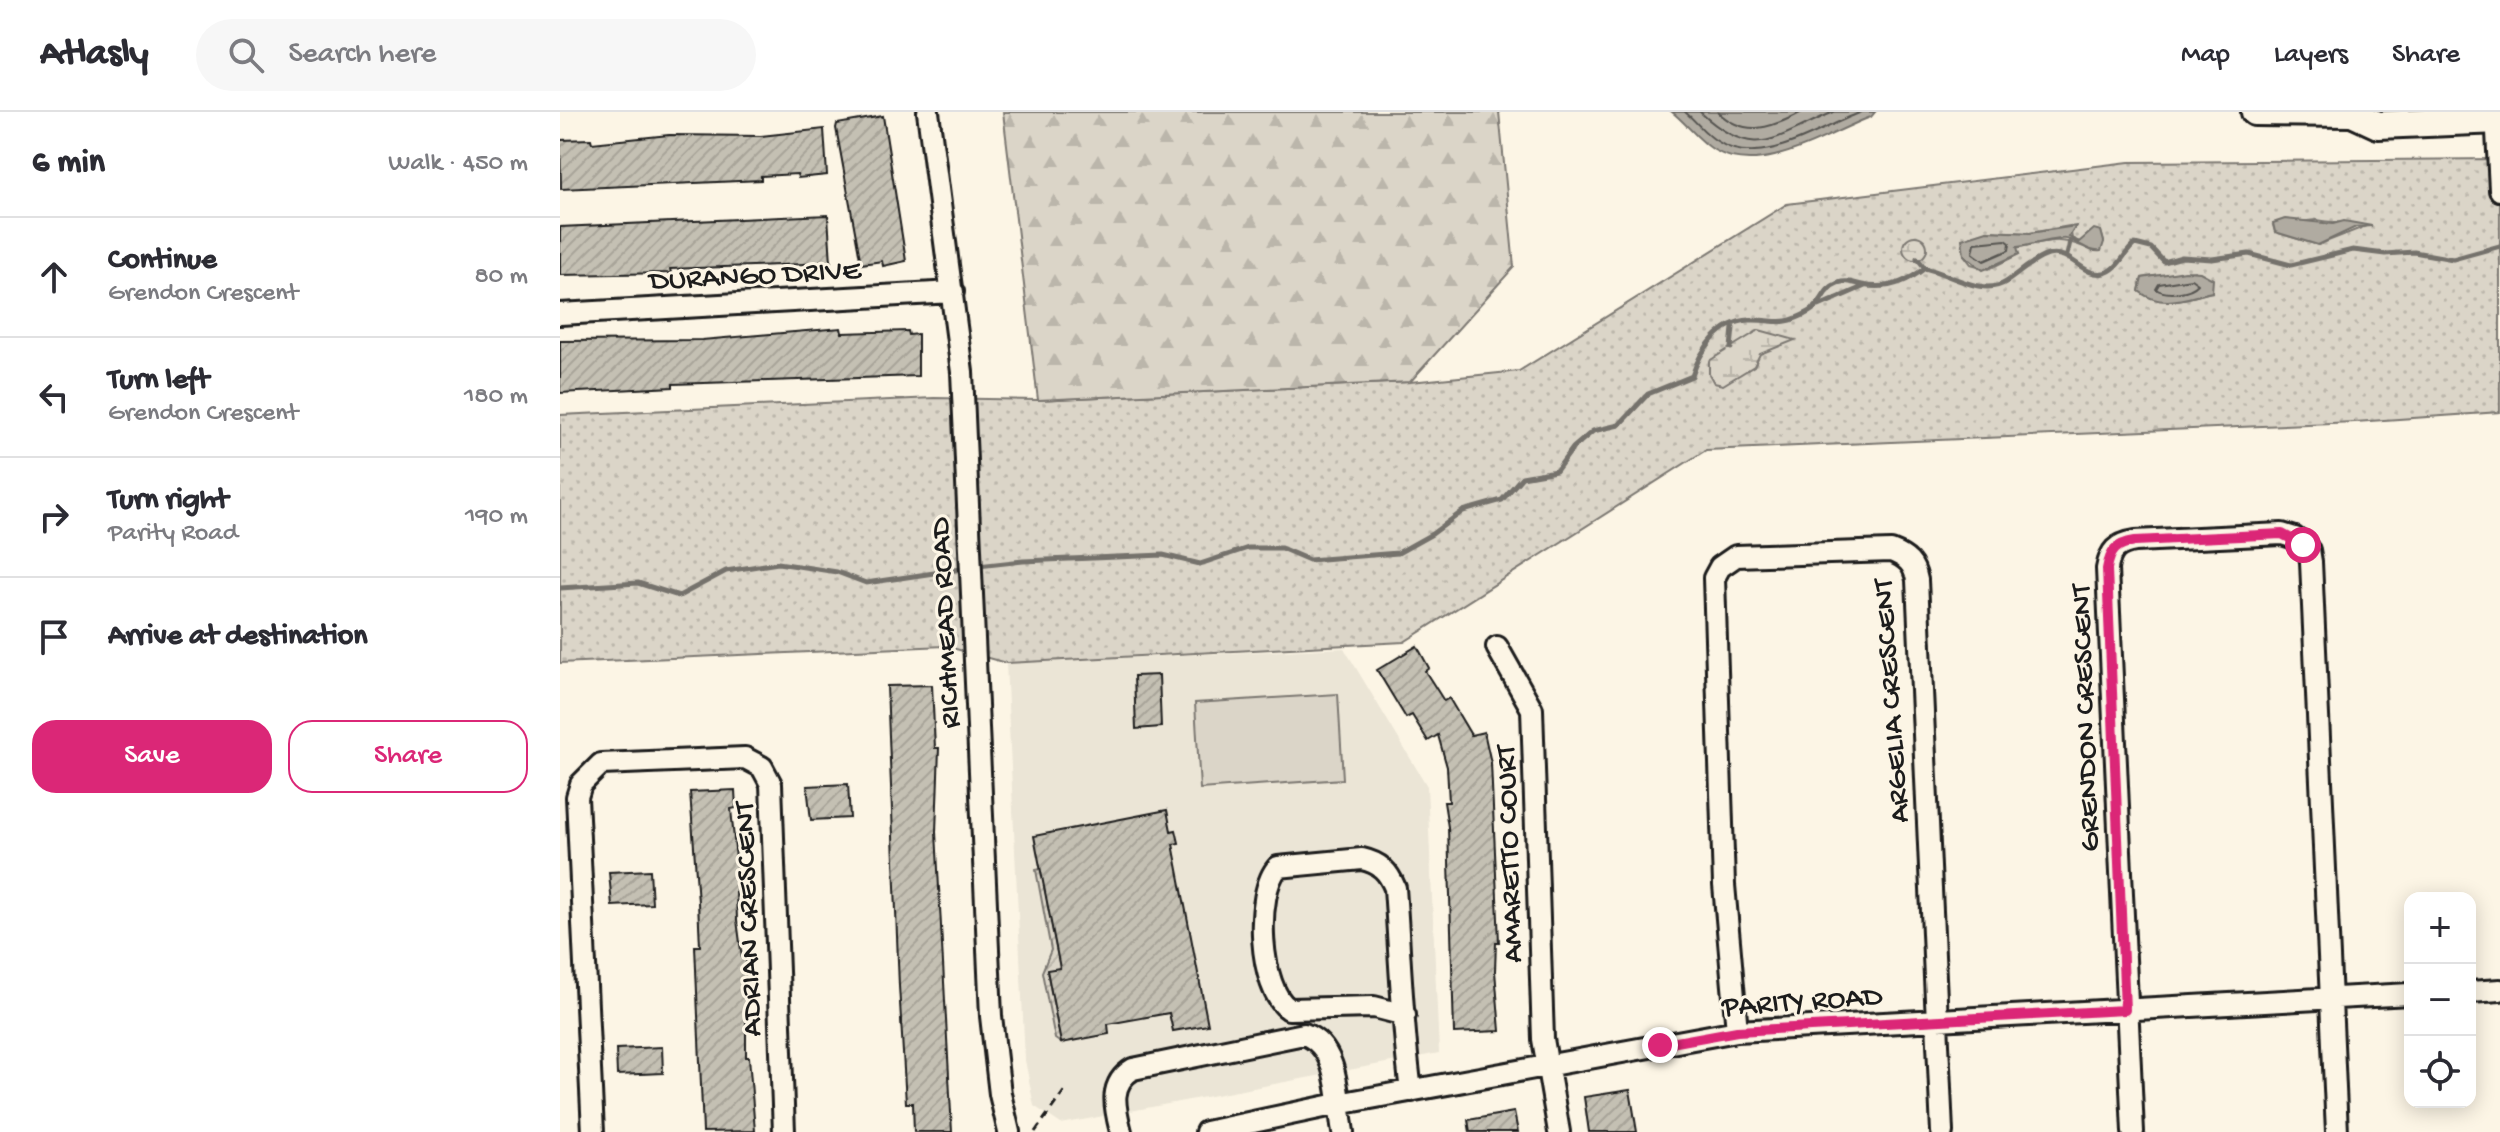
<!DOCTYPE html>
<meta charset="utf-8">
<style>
:root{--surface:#fff;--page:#f7f7f7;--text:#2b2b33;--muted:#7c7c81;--line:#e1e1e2;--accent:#db2777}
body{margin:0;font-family:"Gochi Hand",sans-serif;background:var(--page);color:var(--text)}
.controls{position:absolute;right:24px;bottom:24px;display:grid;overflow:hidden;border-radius:16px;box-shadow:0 4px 20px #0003}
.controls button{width:72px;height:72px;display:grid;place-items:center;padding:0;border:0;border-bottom:2px solid var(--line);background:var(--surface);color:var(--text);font:40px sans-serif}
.stop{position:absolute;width:24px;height:24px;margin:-18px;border:6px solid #db2777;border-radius:50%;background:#fff}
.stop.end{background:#db2777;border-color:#fff;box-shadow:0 2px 8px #0008}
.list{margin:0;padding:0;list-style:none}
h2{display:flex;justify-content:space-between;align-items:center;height:104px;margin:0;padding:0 32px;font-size:34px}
h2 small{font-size:26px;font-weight:400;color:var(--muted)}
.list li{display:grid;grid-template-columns:52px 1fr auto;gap:24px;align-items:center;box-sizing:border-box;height:120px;padding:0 32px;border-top:2px solid var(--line)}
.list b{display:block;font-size:30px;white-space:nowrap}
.list p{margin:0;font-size:26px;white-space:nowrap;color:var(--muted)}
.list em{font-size:26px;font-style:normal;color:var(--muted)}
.actions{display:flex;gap:16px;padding:24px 32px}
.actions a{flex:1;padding:18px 0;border:2px solid var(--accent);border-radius:24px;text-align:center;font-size:28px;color:var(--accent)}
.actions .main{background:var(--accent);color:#fff}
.icon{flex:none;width:44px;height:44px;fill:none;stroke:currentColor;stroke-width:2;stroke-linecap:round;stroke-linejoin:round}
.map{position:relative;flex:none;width:1940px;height:1020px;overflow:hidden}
header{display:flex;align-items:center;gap:48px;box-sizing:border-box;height:112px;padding:0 40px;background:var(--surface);border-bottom:2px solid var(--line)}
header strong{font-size:38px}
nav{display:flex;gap:44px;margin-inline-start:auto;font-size:28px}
.search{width:560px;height:72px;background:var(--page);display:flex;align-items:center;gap:20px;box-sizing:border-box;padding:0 28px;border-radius:44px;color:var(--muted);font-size:30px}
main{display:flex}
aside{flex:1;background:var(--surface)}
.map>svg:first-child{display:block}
.built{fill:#ebe5d6}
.grass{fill:url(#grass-dots);stroke:#7c7872;stroke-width:2;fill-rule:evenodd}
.forest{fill:url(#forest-firs);stroke:#7c7872;stroke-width:2}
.wetland{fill:url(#wetland-marsh);stroke:#7c7872;stroke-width:2}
.park{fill:#dbd5c8;stroke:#7c7872;stroke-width:2}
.garden{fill:url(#garden-furrows);stroke:#7c7872;stroke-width:2}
.water{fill:#b0aba1;stroke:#75726c;stroke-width:2}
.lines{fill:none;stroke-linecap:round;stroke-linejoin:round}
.shore{stroke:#575551;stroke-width:2}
.stream{stroke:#75726c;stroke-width:5}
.building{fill:url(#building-hatch);stroke:#1c1c1c;stroke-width:2}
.minor-casing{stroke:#1c1c1c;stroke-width:26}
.major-casing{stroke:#1c1c1c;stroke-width:32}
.path{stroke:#1c1c1c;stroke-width:3;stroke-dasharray:8 6;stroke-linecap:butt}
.minor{stroke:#fcf5e5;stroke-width:20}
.major{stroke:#fcf5e5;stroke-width:26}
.route{stroke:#db2777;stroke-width:10}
.labels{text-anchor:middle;stroke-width:6;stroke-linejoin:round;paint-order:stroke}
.street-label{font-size:30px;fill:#1c1c1c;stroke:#fcf5e5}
</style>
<header>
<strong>Atlasly</strong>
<div class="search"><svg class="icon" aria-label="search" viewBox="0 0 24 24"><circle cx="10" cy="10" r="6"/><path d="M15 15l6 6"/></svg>Search here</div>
<nav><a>Map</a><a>Layers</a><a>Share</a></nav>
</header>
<main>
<aside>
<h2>6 min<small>Walk · 450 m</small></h2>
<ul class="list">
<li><svg class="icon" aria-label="ahead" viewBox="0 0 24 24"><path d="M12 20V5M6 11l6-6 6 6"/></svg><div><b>Continue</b><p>Grendon Crescent</p></div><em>80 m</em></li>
<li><svg class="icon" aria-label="left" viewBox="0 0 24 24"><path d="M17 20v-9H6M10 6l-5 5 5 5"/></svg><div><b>Turn left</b><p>Grendon Crescent</p></div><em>180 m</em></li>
<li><svg class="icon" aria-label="right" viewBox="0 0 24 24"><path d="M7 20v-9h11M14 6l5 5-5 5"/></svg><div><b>Turn right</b><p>Parity Road</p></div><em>190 m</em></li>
<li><svg class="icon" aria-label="arrive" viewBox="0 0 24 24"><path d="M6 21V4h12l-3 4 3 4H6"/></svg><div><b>Arrive at destination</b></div></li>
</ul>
<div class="actions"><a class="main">Save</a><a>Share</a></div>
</aside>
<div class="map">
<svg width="1940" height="1020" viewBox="0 0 1940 1020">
<defs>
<pattern id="grass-dots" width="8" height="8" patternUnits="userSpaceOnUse" patternTransform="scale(2)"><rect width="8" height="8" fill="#dbd5c8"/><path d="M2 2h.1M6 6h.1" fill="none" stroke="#bbb6ab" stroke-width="1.8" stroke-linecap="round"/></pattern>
<pattern id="forest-firs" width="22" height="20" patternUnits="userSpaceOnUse" patternTransform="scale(2)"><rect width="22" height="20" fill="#dbd5c8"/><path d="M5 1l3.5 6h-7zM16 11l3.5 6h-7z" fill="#bbb6ab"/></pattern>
<pattern id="wetland-marsh" width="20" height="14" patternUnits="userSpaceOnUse" patternTransform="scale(2)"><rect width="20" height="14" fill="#dbd5c8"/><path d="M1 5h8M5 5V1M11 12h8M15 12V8" fill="none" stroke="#bbb6ab"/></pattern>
<pattern id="garden-furrows" width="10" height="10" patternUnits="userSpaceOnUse" patternTransform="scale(2)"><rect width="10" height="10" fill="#dbd5c8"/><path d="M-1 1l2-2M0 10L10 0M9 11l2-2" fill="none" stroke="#bbb6ab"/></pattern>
<pattern id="building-hatch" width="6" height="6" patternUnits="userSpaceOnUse" patternTransform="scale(2)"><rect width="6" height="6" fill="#c4c0b3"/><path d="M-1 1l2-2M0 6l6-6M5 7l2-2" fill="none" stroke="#a8a499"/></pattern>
</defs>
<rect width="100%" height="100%" fill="#fcf5e5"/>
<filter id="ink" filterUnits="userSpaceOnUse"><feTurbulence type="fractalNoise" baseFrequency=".0125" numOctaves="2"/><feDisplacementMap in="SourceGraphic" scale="16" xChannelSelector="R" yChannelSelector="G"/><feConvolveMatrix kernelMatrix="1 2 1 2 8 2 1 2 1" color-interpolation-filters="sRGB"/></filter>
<g filter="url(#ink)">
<!-- built -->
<path class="built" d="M784,536L867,674L879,941L501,1012L474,994L465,948L446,551Z"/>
<!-- grass -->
<path class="grass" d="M1940,47V300L1795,310L1146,338L844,530L446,551L385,534L0,551V303L374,286L478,288L850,270L959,259L1227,92L1569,50ZM1756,108C1773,112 1790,109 1806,114L1758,133L1715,120L1713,113ZM1510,114L1512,127L1520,130L1530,121L1541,119L1544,130L1533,139C1501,123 1489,129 1455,136L1459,142L1429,157L1411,152L1404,143L1405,138L1427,119L1470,121ZM1635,159L1652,180C1629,186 1600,197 1579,179L1582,166Z"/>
<!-- forest -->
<path class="forest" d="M443,0H939L954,155L850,270L478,288Z"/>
<!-- wetland -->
<path class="wetland" d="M1343 136a12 12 0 1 1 24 0a12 12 0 1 1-24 0Z
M1199,218L1235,228L1200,242L1194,254L1163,273L1154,271L1149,262V249Z"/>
<!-- park -->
<path class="park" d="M778,582L783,667L640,677L635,591Z"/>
<!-- garden -->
<path class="garden" d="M481,757L500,856L487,859L501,931L495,927L482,860L491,838L476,758Z"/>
<!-- water -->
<path class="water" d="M1112,0H1315L1311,5C1265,22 1202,66 1154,38C1139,29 1126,11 1112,0Z
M1725,107L1773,112L1784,109L1812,114L1796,115L1758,133L1715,120L1713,111Z
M1516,114L1509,125L1519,130L1534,117L1541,119L1544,130L1541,139C1526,141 1515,125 1500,127C1484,129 1472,133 1457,135L1459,142L1423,158L1404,143L1402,127L1427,119L1470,121Z
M1625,159L1640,160L1653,167L1652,180C1628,185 1602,198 1579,179L1582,166Z"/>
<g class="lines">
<!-- shore -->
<path class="shore" d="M1125,0C1136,9 1145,22 1157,29C1200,59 1260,15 1302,0
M1140,0C1196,52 1215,24 1274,0
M1158,0C1185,26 1212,16 1242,0
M1446,128L1450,131L1449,138L1424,149L1413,141L1415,131Z
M1631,167L1638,172C1630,181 1606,184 1596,177L1599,172Z"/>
<!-- stream -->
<path class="stream" d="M1507,143L1510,130
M1357,146L1365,156
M1259,194L1305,174
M1171,236L1173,216
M418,454L463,449L603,443L640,452L688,436H721L749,448L838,441L872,422L903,399L942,388L962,365L996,359L1013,336L1033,319L1059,313L1088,282L1132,264C1140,239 1160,209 1190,208C1217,207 1220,216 1249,200C1263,193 1262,177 1278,171C1287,168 1293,171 1302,173C1325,178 1346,171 1365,156C1390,162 1423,185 1446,170C1460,161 1472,148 1488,143C1511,137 1523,166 1544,161C1559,158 1564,140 1575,132L1591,136L1604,150L1622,145L1652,147L1689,142L1731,153L1793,138L1825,142L1854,140L1893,147L1940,134
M0,476L78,471L119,484L166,459L218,451L277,460L306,471L408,456"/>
</g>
<!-- building -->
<path class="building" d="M323,4L346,149L323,154L322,149L301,152L276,16L277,12Z
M264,17L267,63L238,66L237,62L201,64V68L1,77L0,28L31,27L32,31L109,23L201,24Z
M268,103L271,151L110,157L111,161L0,163V115Z
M281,216L282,221L348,219L349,223L358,222V264L113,272V275L0,281V229L142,228Z
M857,534L869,556L865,559L884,589L889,586L911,623L924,620L931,651L939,830H936L935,859L940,919L894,921L888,715L884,690H889L887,655L878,623L868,629L852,603L846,606L817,558Z
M599,563L601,615L576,617L574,564Z
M372,573L375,636H379L376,720L392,1020H354L353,991H346L339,874L327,574Z
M288,672L290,706L251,708L247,674Z
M175,678L176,696L171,697L179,777L176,779L177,808L182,846H186V945H189L195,1019L143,1020L135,834H140L138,790L130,680Z
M607,698L611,719L616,718L619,731L613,732L648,913L613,919L609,901L548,912L549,922L501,931L487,858L500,856L474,724Z
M90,758L92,792L52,794L49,760Z
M102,935L103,961L57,963L56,937Z
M1070,978L1077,1020H1029L1024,985Z
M954,1000L958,1020H910L908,1008Z"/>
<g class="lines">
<!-- minor casing -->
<g class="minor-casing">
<path id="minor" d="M368,0L402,260L431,904L440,982L449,1020
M1936,0L1940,78
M0,202L393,180
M937,535L972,597L983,927L999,1020
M1910,880L1940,878
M845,903L814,895L729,897C699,878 694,780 718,755L802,747C820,751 828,759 835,776C840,843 842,912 851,979
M1177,919L1164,773L1154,466L1160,455L1176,444L1331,439C1347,445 1354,452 1357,468L1382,1020
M33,1020L17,685L21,672L41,652L185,646L202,655L211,672L224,1020
M561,1020C555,996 548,972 573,957L744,922C780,935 777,987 783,1020
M646,1020L778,992L1177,919L1850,882
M1573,1020L1547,457C1550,439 1556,432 1575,429L1722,422L1735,426L1749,438L1751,450L1777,1020"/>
</g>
<!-- major casing -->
<g class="major-casing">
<path id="major" d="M1695,0L1792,1L1818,13L1940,8"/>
</g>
<!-- path -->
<path class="path" d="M475,1020L505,978"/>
<!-- minor -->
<use href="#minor" class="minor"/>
<!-- major -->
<use href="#major" class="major"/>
</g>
</g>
<g class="lines" filter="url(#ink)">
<!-- route -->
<path class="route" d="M1100,933L1177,919L1565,898L1547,457C1550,439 1556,432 1575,429L1722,422L1743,433"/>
</g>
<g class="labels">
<!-- street labels -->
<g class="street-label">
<text transform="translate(195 161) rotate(-3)" y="10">DURANGO DRIVE</text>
<text transform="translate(383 511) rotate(-93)" y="10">RICHMEAD ROAD</text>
<text transform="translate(1329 589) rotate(-94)" y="10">ARGELIA CRESCENT</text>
<text transform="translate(1523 606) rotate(-92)" y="10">GRENDON CRESCENT</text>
<text transform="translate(947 742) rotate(-92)" y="10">AMARETTO COURT</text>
<text transform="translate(186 807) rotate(-92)" y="10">ADRIAN CRESCENT</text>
<text transform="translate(1242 887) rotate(-4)" y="10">PARITY ROAD</text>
</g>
</g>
</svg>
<div class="controls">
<button>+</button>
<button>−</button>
<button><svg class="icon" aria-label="locate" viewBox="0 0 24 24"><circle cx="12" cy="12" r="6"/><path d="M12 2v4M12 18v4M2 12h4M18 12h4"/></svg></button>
</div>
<div class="stop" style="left:1743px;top:433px"></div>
<div class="stop end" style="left:1100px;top:933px"></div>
</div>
</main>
